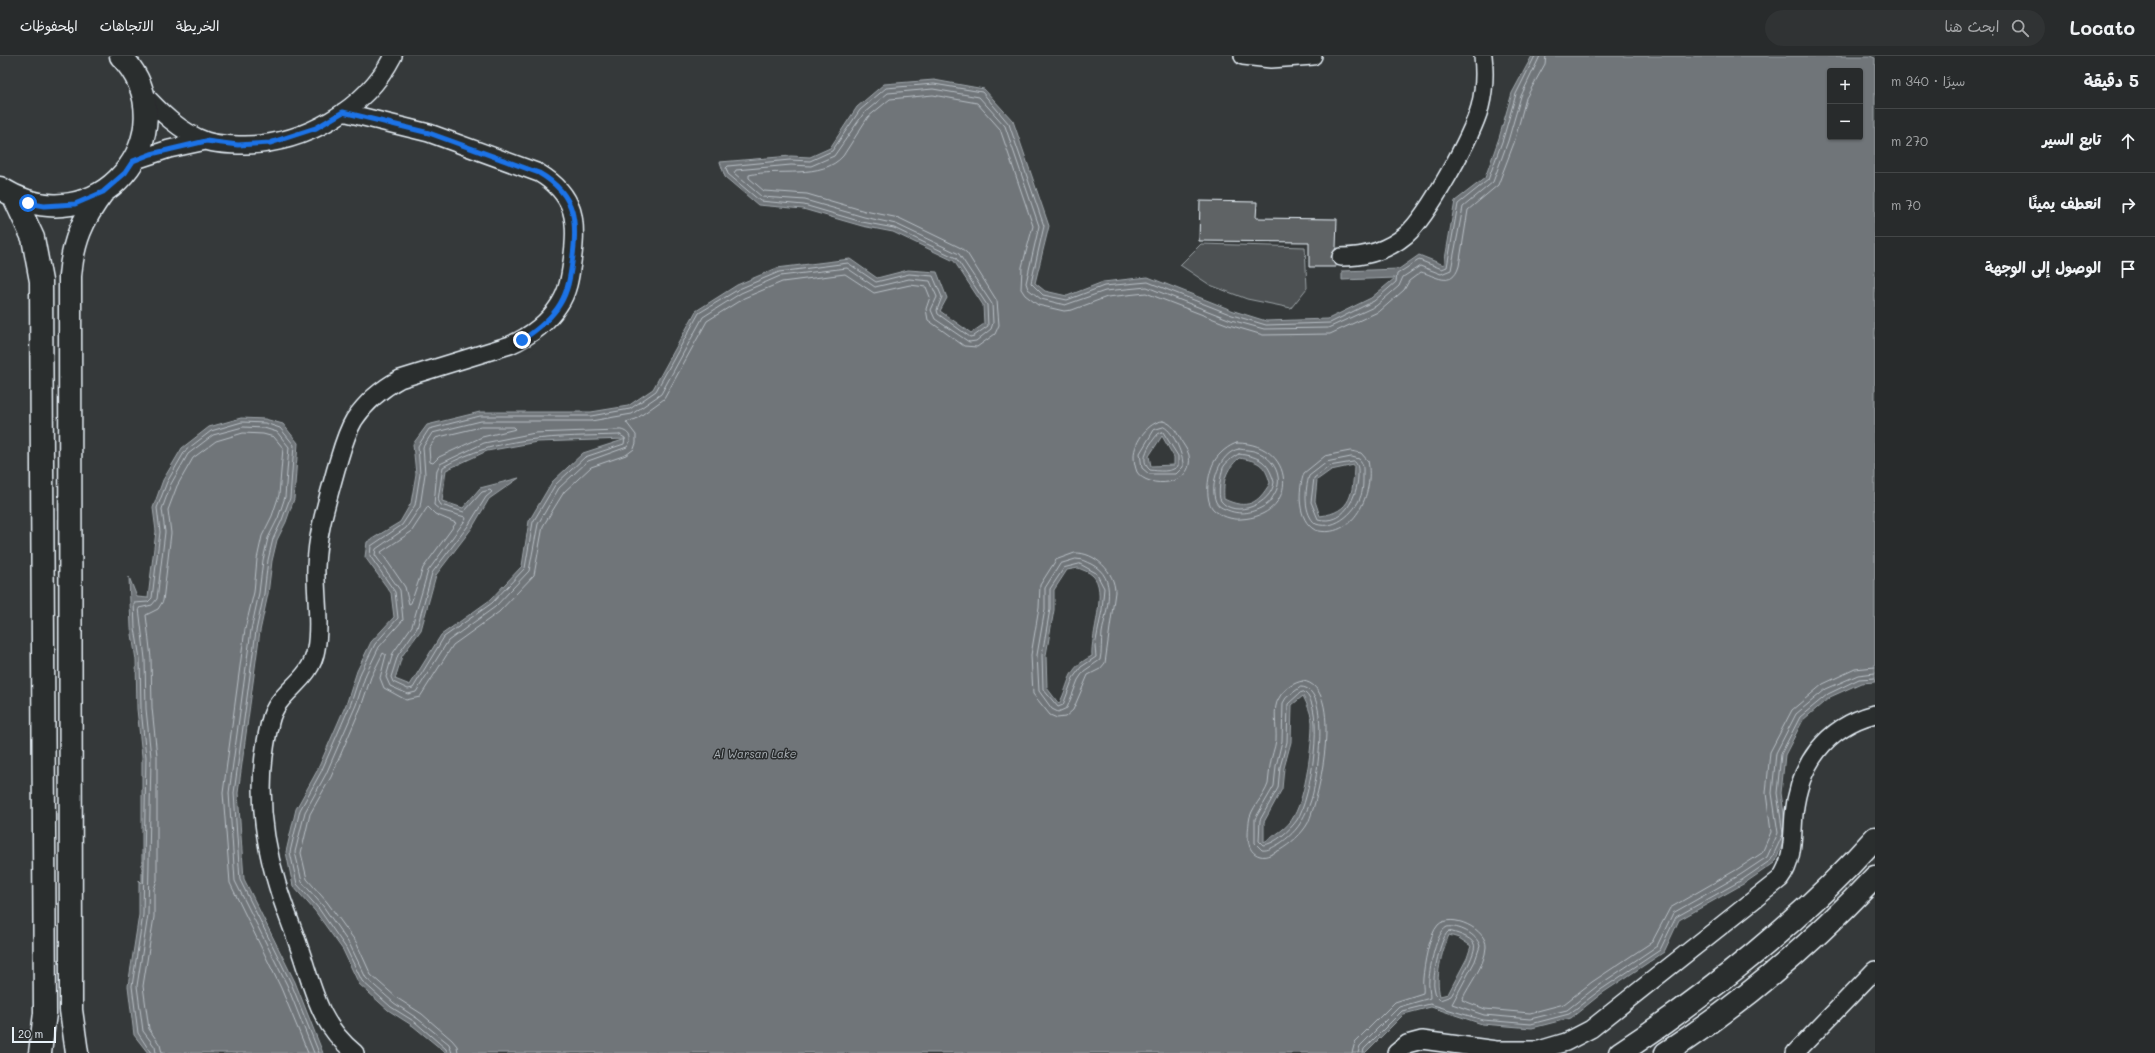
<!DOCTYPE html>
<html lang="ar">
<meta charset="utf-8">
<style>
:root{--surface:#282b2c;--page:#303334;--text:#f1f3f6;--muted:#a5a7a9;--line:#444748}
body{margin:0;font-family:Mali,"Playpen Sans Arabic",sans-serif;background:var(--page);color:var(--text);direction:rtl}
.controls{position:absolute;right:12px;top:12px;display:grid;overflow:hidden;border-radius:4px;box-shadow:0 1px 3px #0004}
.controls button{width:36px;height:36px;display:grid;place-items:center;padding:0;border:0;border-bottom:1px solid var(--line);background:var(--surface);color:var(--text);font:20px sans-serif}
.scale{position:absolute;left:12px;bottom:10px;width:44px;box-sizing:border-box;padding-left:4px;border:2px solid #e8f1f8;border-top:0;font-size:11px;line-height:14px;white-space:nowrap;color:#e8f1f8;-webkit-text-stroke:3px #2a2d2e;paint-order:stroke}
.stop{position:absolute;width:12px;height:12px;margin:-9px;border:3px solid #1a73e8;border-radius:50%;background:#fff}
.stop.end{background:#1a73e8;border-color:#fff;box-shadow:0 1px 4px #0008}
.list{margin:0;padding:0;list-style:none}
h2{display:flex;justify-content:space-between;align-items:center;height:52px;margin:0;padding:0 16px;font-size:17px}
h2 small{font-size:13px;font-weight:400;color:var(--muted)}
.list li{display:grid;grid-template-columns:26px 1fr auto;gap:12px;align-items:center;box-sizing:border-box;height:64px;padding:0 16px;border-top:1px solid var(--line)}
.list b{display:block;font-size:15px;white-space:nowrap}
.list em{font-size:13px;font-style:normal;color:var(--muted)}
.icon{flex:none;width:22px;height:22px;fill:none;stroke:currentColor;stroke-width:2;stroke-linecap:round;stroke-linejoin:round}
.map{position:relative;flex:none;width:1875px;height:997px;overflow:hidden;direction:ltr}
header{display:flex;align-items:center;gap:24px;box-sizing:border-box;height:56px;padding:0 20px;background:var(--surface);border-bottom:1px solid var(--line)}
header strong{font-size:19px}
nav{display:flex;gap:22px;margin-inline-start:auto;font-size:14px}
.search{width:280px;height:36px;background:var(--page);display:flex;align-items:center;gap:10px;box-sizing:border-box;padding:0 14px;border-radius:22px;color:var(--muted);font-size:15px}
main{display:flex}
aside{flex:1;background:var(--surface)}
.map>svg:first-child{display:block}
.green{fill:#4d5152;stroke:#9aa1a5}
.water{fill:#707579;stroke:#a0a7ac;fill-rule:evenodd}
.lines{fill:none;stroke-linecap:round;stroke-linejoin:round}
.shore{stroke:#b8bfc5;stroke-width:1}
.building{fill:#5f6365;stroke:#e8f1f8}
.street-casing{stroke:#e8f1f8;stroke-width:20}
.secondary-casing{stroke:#e8f1f8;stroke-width:25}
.street{stroke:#2a2d2e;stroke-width:17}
.secondary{stroke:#2a2d2e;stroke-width:22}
.route{stroke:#1a73e8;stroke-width:5}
.labels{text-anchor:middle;stroke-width:3;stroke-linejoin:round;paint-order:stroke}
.water-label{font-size:11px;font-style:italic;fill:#acb3b8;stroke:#2a2d2e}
</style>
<header>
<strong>Locato</strong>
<div class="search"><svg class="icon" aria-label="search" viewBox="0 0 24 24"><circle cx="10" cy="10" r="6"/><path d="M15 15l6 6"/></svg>ابحث هنا</div>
<nav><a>الخريطة</a><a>الاتجاهات</a><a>المحفوظات</a></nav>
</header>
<main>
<aside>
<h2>5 دقيقة<small>سيرًا · 340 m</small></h2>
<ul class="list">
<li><svg class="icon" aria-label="ahead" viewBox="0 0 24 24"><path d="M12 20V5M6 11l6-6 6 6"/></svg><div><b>تابع السير</b></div><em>270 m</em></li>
<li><svg class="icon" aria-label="right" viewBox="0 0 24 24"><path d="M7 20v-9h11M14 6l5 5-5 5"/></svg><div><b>انعطف يمينًا</b></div><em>70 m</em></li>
<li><svg class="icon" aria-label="arrive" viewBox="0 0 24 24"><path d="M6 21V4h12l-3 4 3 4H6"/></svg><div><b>الوصول إلى الوجهة</b></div></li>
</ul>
</aside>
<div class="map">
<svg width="1875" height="997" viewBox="0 0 1875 997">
<rect width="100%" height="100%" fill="#35393a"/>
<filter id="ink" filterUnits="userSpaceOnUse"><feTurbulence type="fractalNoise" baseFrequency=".025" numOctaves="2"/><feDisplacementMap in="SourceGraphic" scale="8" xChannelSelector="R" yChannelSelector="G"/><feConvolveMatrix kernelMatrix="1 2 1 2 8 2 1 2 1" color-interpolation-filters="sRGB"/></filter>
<g filter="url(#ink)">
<!-- green -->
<path class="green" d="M1201,188L1305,191L1307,232L1291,252L1247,243L1210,229L1180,209Z"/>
<!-- water -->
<path class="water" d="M1532,0H1870L1875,2V626L1861,627L1830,641L1803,664L1785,699L1781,737L1787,779L1774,807L1745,827L1679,864L1664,896L1601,938L1571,962L1532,972L1482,968L1431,951L1404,958L1365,997H446L413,970L388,954L359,928L343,894L315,855L293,830L286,796L296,753L317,715L347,646L357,615L371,586L394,561L391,537L365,501L367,486L400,466L411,447L416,418L413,388L427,369L480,356H591L628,350L653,333L696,255L737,229L777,212L850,203L877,222L908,214L937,216L947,242L940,255L971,277L984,268L983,249L954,205L893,176L862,170L803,153L758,149L725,121L720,106L791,100L810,101L830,92L857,51L884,28L934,24L984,33L1013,65L1049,170L1035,227L1045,235L1067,240L1103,226L1148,221L1234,255L1266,265L1328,263L1371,242L1395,222L1342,224V215L1399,213L1419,199L1444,209L1455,145L1485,122L1499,82L1512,37ZM1830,15H1860V81H1830ZM1162,380L1174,401V409L1151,410L1149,400ZM626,383L583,397L552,426L529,465L522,510L490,544L441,579L410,629L395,623L402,600L421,574L436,519L472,472L489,443L519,422L480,432L463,452L442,445L446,414L487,395L537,386ZM1239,402C1258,405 1265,408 1270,427C1258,448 1247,454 1224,443C1223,424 1225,415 1239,402ZM1354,409C1353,437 1352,456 1320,460L1315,445L1317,424L1331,414ZM1078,512C1083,514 1089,516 1092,519C1109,533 1090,580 1092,600C1066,613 1071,625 1059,648L1047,632L1046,599L1054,554V534L1067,514ZM1303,640C1307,648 1311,657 1312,666C1312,690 1306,739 1294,760C1288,772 1275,779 1264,786V766L1282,733L1284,712L1291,686L1292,649ZM1449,879L1459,882L1471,890L1467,902L1448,938L1440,940C1435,921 1441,898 1449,879Z
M241,362L265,363L283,368L298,387L294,443L286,466L277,484L272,505L268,538L260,575L238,737L244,823L295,926L323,997H148L134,979L128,930L139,859V824L142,827V700L137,653L136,604L131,572L129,521L137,541L148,542L156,475L153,452L163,424L182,392L209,371Z"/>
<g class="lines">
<!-- shore -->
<path class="shore" d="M1163,365C1173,368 1175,374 1180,382C1182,388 1187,392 1189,399C1195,431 1147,433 1137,416C1135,411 1134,405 1134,400C1134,386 1149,365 1163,365Z
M481,371H514L516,373L482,381L439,401L433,407L430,406L429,392L436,382Z
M1164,371C1174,376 1184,401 1183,411L1176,418H1149L1142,412L1140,397L1154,374Z
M621,374C630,376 633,383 627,391L588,405L559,432L538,468L529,515L495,551L448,585L416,636L408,638L390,630L386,621L393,597L412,570L428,515L466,463L465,461L440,454L434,449L437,414L440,408L484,387L535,377Z
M1163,376L1178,400V410C1171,417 1158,415 1150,414C1138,404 1150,387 1158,378Z
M620,379L625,382L624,388L585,401L555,429L533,466L525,512L492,547L444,581L413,632L408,633L393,626L391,621L398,599L417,572L432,517L468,470L486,441L492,436L490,434L482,436L464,456L441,449L438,444L443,411C498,379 559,381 620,379Z
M1237,387C1297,387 1300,460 1241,463C1232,464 1220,460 1213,453C1204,443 1208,417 1214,406C1218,398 1229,389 1237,387Z
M1239,393C1245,394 1252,394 1257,396C1274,402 1284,422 1275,437C1272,442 1270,447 1266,449C1253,457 1240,460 1225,453C1222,452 1218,450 1216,446C1209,430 1219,396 1239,393Z
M1351,395L1361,397L1368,405C1375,437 1353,485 1315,474C1297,464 1298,434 1304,417L1325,400Z
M1239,398C1260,401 1268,405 1274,426C1272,448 1235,463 1221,445C1217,440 1221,418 1223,412C1225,407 1234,400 1239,398Z
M1352,401L1359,403C1364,408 1363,413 1363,420C1363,425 1363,431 1362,436C1358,454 1336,475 1316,468C1303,458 1305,434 1309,420L1327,406Z
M1355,406C1359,410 1358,415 1358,421C1357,441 1343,470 1318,463L1311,446L1314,422L1330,410Z
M428,451L435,458L456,467L423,512L411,547L409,548L405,531L381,496L411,476Z
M1075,497C1095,496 1115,516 1115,536L1105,607L1100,613L1088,619L1073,654L1065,661L1057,662L1050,659L1033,638L1031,599L1039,552L1040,529L1056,504Z
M1076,503C1082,503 1086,506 1091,508C1119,522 1106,553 1102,577C1101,585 1102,596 1100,604L1084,615L1078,624L1067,652L1058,656L1052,653L1039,635L1037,599L1045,553V532L1060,508Z
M1080,508L1096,517L1104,532L1102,554L1095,590L1096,601L1081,611L1073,622L1063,649L1058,651L1043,633L1042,599L1050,553V533L1064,512Z
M1303,625C1345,630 1319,743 1308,767C1302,778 1290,788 1280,794C1273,797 1267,802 1260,800C1245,796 1248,777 1249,766C1250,752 1264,741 1268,728C1269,722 1269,716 1270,710C1271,701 1275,692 1276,684C1277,671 1272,652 1279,642C1283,634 1294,626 1303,625Z
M1301,631C1332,631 1317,726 1311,744C1309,751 1305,758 1302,764C1298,773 1287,783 1279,788C1273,791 1268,795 1262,794L1255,787V763L1274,730L1276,710L1282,685L1283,647L1286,642Z
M1304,636C1327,650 1310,745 1297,764C1290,774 1275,788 1263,789L1259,785L1260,764L1278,732L1280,711L1287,686L1288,648L1300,637Z
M1449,875C1456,877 1471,881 1474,888C1478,895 1456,932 1451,940L1440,944L1436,940C1435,935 1433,929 1434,924C1434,915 1441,879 1449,875Z
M151,997L138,977L132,930L143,859L146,701L141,653L140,603L135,572L134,547L148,546L152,542L160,476L157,452L167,426L185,395L211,375L242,366L265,367L280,372L294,389L290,442L282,464L273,483L268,504L264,538L256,575L234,737L240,824L291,927L319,997
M156,997L155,991L143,975L137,930L148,859L151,701L146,653L145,603L139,552L152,549L157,543L165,476L162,453L171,428L188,398L213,379L243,371L264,372L277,376L289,391L285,441L278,462L268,482L263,504L259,537L251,574L229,737L235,825L287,929L314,997
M162,997L160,989L149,973L143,930L154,861V833L157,824V700L152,652L151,602L146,559L158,553L163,545L171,477L168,454L177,430L193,402L216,385L243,377L263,378L274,381L283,392L279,439L272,460L262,480L257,503L254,536L245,573L223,737L230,827L281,932L308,997
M447,997L446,993L415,966L391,951L362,925L346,892L319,853L297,828L290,796L300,754L321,716L351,647L361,616L375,588L398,562L395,536L370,500L371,490L402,469L415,449L420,418L418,390L429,373L480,360H591L630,353L656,335L699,257L739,233L779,216L848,207L876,226L909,218L933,220L942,241L937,254L938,258L970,281L974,280L988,270L987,249L956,202L894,172L862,166L804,149L760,145L728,118L726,112L728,110L790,104L810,105L832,95L860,54L886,32L934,28L982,36L1009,68L1044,170L1031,227L1043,239L1067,244L1104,230L1148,226L1232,259L1266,269L1330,267L1374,245L1396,226L1397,218L1419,204L1442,213L1447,211L1458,148L1488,124L1503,83L1516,38L1535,0
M452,997L449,988L418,963L394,947L366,922L350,889L323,850L302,826L295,796L305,756L326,718L356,649L366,618L379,591L403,564L400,534L375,499L376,493L406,472L420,451L425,418L423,391L432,377L481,365H591L632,358L661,338L703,261L741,237L780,220L847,212L875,231L909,223L930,225L937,241L931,254L935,263L969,286L976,285L991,273L993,267L992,248L959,198L896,168L864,161L805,144L762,141L734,117L736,114L791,109L811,110L834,100L864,57L888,37L933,33L979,41L1005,70L1039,170L1026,227L1028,233L1041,243L1065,249L1105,235L1147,231L1231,264L1264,273L1328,272L1376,250L1399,230L1403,221L1420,210L1441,218L1451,214L1463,151L1493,126L1508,85L1521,40L1540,0
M458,997L457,990L452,984L422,958L397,942L371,919L356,886L327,846L307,823L301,797L310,758L331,721L361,651L371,621L383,597L386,599L380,622L384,632L406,644L420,641L453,589L499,556L534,519L543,470L564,436L591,411L626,399L634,393L636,387V379L626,366L636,363L664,343L707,265L744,242L782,226L845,218L874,237L910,229L926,231L930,241L926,253L928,264L964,290L977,291L995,278L999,269L997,245L967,197L961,192L899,162L865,155L807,138L764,135L749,122V119C778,112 822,124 843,100L868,61L890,43L933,39L977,47L1000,73L1033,170L1022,211L1021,233L1025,239L1038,249L1064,255L1072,254L1107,241L1146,237L1229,269L1263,279L1330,278L1380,255L1404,234L1409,225L1421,216C1434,219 1452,234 1459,210L1468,154L1498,129L1514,87L1526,42L1545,8L1546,0
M1352,997L1355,986L1395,946L1423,937C1424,933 1422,927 1423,922C1424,909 1429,879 1438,869C1451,856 1487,873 1486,891C1485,910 1469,928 1462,944L1485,953L1530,957L1564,948L1592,926L1652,886L1670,852L1736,814L1762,797L1771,776L1766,737L1770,696L1792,654L1823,628L1855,613L1875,611
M1358,997L1360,990L1399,951L1430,942C1430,936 1428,929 1429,923C1430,911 1436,876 1447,871C1458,869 1477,878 1480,890L1475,905L1452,948L1484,959L1530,963L1567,954L1596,931L1657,890L1673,857L1740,819L1767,801L1778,777L1772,737L1776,697L1796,658L1826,633L1858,619L1875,617
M1363,997L1364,993L1402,955L1430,948L1483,964L1531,968L1569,958L1599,935L1660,894L1676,861L1742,824L1771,804L1783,778L1777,737L1781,698L1800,661L1828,638L1859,623L1875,622"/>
</g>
<!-- building -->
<path class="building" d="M1200,145L1257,146L1256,162L1337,163L1336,192L1331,201L1336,211H1309V186L1199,185Z"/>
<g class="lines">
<!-- street casing -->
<g class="street-casing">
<path id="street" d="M1243,0L1271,3L1313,0
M141,35C159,55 180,76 206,85C218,89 233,89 245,89C304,88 365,54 393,0
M343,56L429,77L539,117C576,139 578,166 572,206C570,221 568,236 559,249C547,268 530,280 510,289L400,323C381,333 366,346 354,364C345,379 341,397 336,413C327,446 317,477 316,511C315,538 321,566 316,593C311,627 277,634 270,666C257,720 261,776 277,828C283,849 292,870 299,891C314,934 318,967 355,997
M133,105L169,93L206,85
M1341,201C1365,201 1387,195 1406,179C1428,160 1472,80 1480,51C1484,35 1485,17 1483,0
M1396,997L1407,988L1422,984L1496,994H1539L1566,986L1591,973L1780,823C1794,804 1792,781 1794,758C1799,709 1825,671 1875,658
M1795,997L1875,914"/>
</g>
<!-- secondary casing -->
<g class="secondary-casing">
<path id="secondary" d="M0,132C97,194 192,76 121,0
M14,141L33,182L41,225L45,957L40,997
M77,997L71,954L70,220C73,185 82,164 103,136
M1620,997C1709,938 1804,862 1875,782
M1666,997C1742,947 1813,887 1875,821"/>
</g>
<!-- street -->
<use href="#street" class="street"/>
<!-- secondary -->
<use href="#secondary" class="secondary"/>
</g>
</g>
<g class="lines" filter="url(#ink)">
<!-- route -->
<path class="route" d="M28,147L44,150L75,148L103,136L125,117L133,105L151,98L206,85L238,89L270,87L316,72L343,56L429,77L539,117C577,139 578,167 572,207C570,221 568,235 560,248C551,263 537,274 522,284"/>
</g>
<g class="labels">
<!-- water labels -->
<g class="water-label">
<text x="755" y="702">Al Warsan Lake</text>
</g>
</g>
</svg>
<div class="controls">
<button>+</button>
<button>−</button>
</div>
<div class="scale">20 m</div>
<div class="stop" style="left:28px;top:147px"></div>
<div class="stop end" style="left:522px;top:284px"></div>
</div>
</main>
